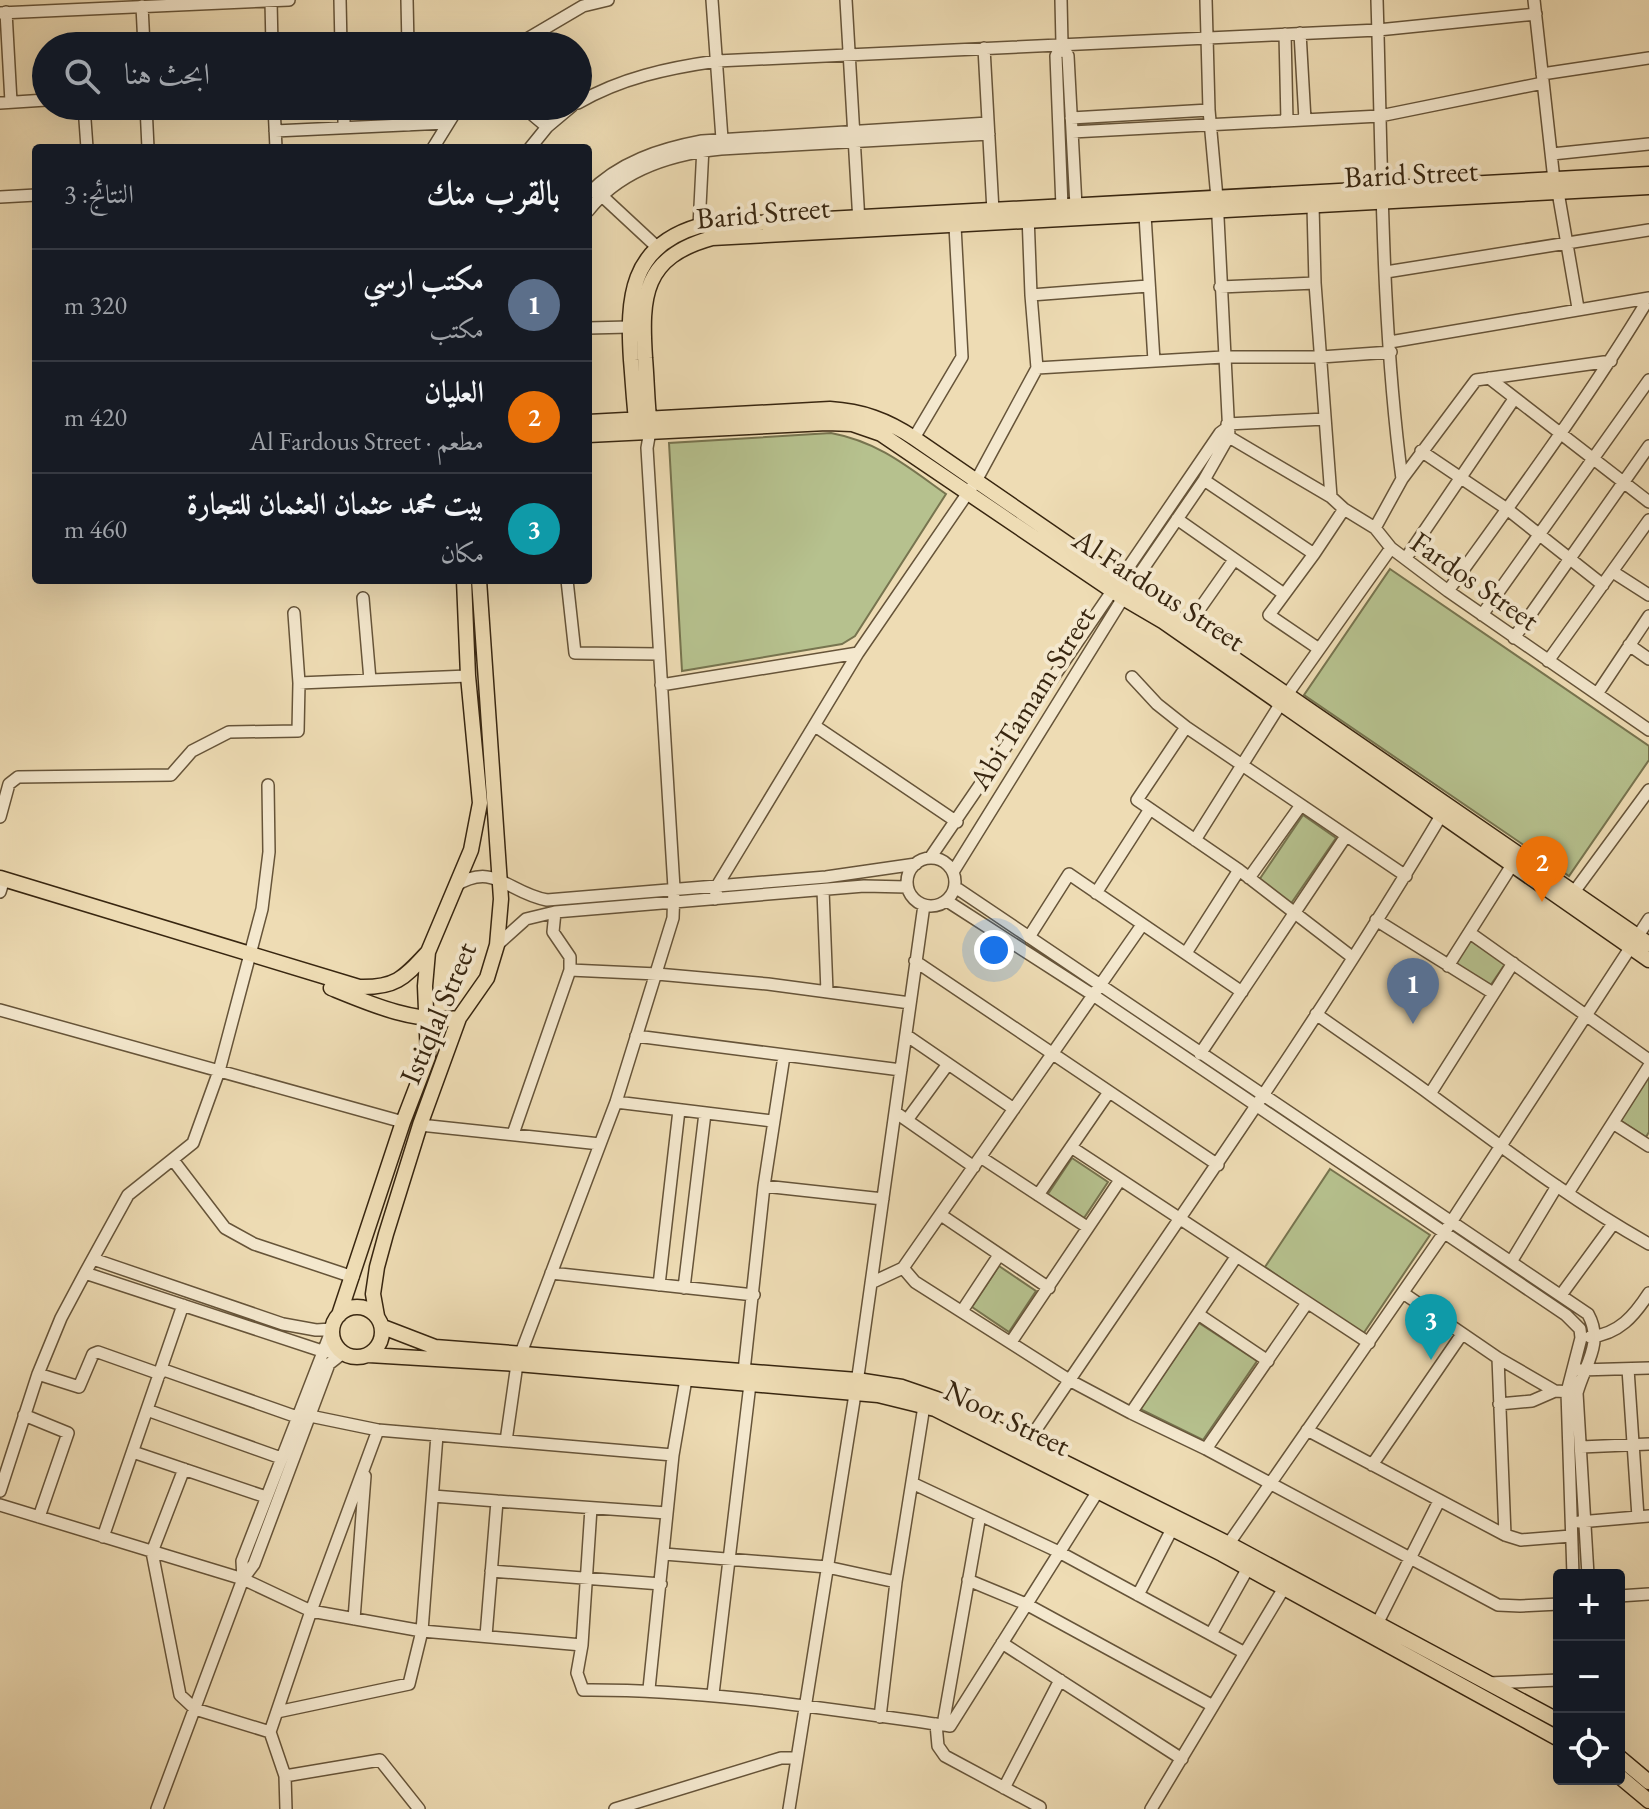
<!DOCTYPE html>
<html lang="ar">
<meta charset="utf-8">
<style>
:root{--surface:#171b24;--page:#20242c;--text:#f1f3f6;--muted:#9ea1a6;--line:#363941;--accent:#d93025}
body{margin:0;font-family:"EB Garamond",Amiri,serif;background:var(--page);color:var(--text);direction:rtl}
.controls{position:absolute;right:24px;bottom:24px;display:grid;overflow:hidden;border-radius:8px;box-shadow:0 8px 32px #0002}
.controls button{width:72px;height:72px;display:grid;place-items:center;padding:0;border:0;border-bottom:2px solid var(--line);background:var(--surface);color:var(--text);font:40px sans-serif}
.you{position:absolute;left:994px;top:950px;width:28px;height:28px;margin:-20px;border:6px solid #fff;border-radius:50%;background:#1a73e8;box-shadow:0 0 0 12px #1a73e833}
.badge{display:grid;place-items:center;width:52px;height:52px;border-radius:50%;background:var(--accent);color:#fff;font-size:26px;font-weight:700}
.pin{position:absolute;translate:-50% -66px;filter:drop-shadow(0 2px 4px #0008)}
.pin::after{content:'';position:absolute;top:42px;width:28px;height:24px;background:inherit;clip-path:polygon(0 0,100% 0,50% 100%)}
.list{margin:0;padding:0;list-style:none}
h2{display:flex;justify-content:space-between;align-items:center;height:104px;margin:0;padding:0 32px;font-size:34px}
h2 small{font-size:26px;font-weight:400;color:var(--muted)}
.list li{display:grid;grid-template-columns:52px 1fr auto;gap:24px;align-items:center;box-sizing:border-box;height:112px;padding:0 32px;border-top:2px solid var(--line)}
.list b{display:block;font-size:30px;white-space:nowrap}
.list p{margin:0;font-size:26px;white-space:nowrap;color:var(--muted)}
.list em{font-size:26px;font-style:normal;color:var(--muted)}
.icon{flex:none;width:44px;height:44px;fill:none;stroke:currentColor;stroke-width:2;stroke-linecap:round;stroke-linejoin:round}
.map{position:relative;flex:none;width:1649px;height:1809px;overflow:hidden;direction:ltr}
.search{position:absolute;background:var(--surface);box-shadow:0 8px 32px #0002;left:32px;top:32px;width:560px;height:88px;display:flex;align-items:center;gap:20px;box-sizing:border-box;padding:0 28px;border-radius:44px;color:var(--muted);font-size:30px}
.panel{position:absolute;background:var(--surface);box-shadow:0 8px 32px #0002;left:32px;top:144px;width:560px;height:440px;border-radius:8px;direction:rtl}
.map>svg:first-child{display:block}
.green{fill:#b6c18e;stroke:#77744f;stroke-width:2}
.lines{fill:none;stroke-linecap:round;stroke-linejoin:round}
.minor-casing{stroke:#665439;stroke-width:14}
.major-casing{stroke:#382610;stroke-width:17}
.minor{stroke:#f4e8ce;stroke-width:11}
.major{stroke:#eedcb4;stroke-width:14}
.labels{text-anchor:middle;stroke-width:8;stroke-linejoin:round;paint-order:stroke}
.street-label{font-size:30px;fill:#382610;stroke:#f4e8ce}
</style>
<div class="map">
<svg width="1649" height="1809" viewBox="0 0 1649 1809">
<rect width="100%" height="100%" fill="#eedcb4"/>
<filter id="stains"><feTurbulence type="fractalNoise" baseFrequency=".0025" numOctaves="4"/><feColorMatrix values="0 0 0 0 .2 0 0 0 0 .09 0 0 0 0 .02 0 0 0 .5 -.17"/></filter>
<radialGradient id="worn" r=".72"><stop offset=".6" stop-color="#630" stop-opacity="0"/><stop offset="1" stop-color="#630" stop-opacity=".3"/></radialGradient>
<!-- green -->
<path class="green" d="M831,433C879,442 908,467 946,494L855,636L842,644L682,671L669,443Z
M1390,569L1649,746V760L1569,876L1304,695Z
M1303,815L1336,838L1290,905L1259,880Z
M1470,940L1505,964L1490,986L1455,965Z
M1649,1075V1132L1646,1137L1620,1120Z
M1072,1158L1108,1182L1084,1218L1048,1194Z
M1330,1169L1430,1235L1363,1334L1265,1267Z
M999,1266L1036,1291L1009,1332L972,1307Z
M1199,1323L1257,1361L1203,1440L1140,1409Z"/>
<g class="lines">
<!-- minor casing -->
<g class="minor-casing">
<path id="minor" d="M340,0L341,46
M407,0L408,46
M712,0L722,139
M846,0L859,222
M1061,0L1062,44L1068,56L1076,206
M1377,0C1382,159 1381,321 1402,479
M1534,0L1554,180
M271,1L272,46
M142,6L144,46
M6,12L11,102
M0,13L289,0
M1300,33L1305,120
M1285,34L1287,121
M1062,44L1056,56L1062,207
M515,46L583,6L608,0
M984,48L993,211
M1542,74L1649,58
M0,103L46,100
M578,103C621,78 668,68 717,61L1378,30L1536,14
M84,106L87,148
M146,106L148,148
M274,106L276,148
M344,106V127
M409,106V125
M522,106L547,127
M1071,118L1209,110
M275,131L446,123
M1072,132L1380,116L1543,83
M433,148L459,106
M530,148L547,127L572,106
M1552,154L1649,144
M1558,192L1578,308
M588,194C619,162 660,149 702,141L988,123
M601,195L657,247
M0,197L36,195
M1313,206L1315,283L1331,497
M588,211C620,170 671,154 721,149L989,134
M1145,215L1154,361
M699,226L703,147
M1386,272L1649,230
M1220,287L1315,283
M1031,295L1148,286
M588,328L629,327
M1390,342L1649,298
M1037,368L1223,357H1321L1391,352
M1489,378L1649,502
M1227,424L1325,419
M1224,434L1331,497L1344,509L1375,528L1391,548L1448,591L1649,730
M914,438L962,357L955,226
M1421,451L1507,509L1603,585
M1204,480L1314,554
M1177,519L1284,594
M1375,528L1402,479L1476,380L1611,361
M1406,558L1514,399
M1613,572L1649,595
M567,580L575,653L659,654
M1448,591C1517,495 1588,399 1649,298
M363,598L370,680
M294,613L299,683
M1482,615L1649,380
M1187,627L1234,560
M1514,638L1649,446
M1629,645L1649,659
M1319,649L1269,615L1314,554L1344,509
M1548,661L1649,520
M1132,677L1157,704L1186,727L1406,876
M661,685L858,653
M1597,694L1649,616
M815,726L957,822
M1186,727L1137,800L1239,870L1352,957
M0,817L9,784L18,777L171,775L192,751L229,732L298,731L299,683L468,676
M1195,840L1281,703L1391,548
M907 882a24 24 0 1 1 48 0a24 24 0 1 1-48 0Z
M930,858L1220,433L1228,427
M953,872L1123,598L1204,480L1229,436L1217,198L1209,110L1206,0
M1249,878L1301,805
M455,886C494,861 508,893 547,900L826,877L916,864
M955,887L1588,1314C1604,1343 1585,1364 1577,1393L1588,1575
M823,890L827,992
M0,892L4,879
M1096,893L1150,809
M1571,896L1649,790
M715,899L717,886L858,653L976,481L1037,368L1031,295L1028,215
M947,901L1093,995L1566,1315L1580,1329L1581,1338L1567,1392L1573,1575
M1376,920L1493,993
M1470,933L1649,1060
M1029,937L1069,874L1242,992
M497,945L526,919L555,912L864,886L907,887
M1186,953L1239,870
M915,961L1218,1165
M1448,966L1512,865
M570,970L657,974L768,984L910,1003
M0,1010L403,1122
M1316,1014C1354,1041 1393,1067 1431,1095C1502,1147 1572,1201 1649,1244
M906,1035L1014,1109
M636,1036L901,1070
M1200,1054L1346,836
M1430,1094L1513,963
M616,1102L772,1121
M895,1112L974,1167
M907,1120L948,1064
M1613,1123L1649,1146
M420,1125L600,1144
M513,1134L570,970V957L553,932L555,912
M1071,1147L1369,1343
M982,1158L1087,1227
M173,1160L225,1228L254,1244L353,1277
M764,1186L883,1199
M1568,1193L1649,1066
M1038,1195L1109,1092
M941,1215L1049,1288
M93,1259L283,1324L316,1330L332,1329
M1511,1262L1557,1186
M903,1268L915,1282L1069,1380L1131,1413L1206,1449L1498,1605L1520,1606L1559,1604
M85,1273L322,1351L343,1353
M551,1273L754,1295
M871,1283L903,1268L1142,925
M659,1285L679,1110
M684,1288L705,1113
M1403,1293L1498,1358L1555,1391L1572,1392
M1561,1295L1613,1224
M962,1311L999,1255
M1198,1314L1268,1361
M1590,1337C1619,1334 1634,1316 1649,1293
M1011,1342L1120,1180
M521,1353L616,1102L673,918L674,888L647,448L650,431
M1498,1358L1505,1535
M161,1369L297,1417
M1628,1369L1638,1517
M1580,1370L1649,1368
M744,1371L764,1186L784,1056
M38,1374L79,1387L93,1354L98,1352L160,1374
M1499,1404L1532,1401L1555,1391
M147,1410L281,1458
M1131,1413L1236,1257
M24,1415L68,1433L39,1517
M310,1416L378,1430L673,1455
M1307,1430L1505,1535L1521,1540L1571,1536
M506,1441L517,1364
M1027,1443C1168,1233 1316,1027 1445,809
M1581,1447L1649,1444
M1206,1449L1307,1303
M133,1452L266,1497
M1372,1465L1462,1334
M184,1469L152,1552L180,1695L195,1709L270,1732
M912,1483L1059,1552L1245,1653
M0,1491L38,1374L61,1318L85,1273L128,1195L193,1143L219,1071L262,909L269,852L268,785
M433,1496L497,1501
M0,1505L243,1579L311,1611L422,1631L582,1645
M591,1508L582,1645L577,1673L583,1690C707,1689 828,1709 950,1726L1098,1491
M1579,1522L1649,1516
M103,1537L183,1305
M1225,1549L1444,1233L1649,919
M664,1554L827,1567L896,1582
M491,1571L661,1584
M243,1579L242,1561L332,1329
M968,1580L1026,1604L1213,1706
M1138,1595L1172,1529
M1619,1596L1649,1594
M354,1619L365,1476
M1377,1624L1439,1501
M1211,1634L1248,1568
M486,1636L497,1501L667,1513
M1002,1643L1182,1759
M1488,1683L1559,1680
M649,1689L673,1455L686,1379
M713,1694L750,1384
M277,1712L409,1684L422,1631L437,1435
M880,1717L896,1582L924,1406
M936,1724L938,1746L945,1756L1040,1807
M943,1725L980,1515
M285,1776L380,1760L419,1809
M1004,1788L1060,1680
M157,1809L243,1579L254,1564L329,1364L343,1353
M286,1809L285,1776L270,1732L311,1611L378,1430
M615,1809L781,1758H797
M789,1809L859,1369L924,905
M1151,1809L1284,1588"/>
</g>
<!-- major casing -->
<g class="major-casing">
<path id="major" d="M588,422L830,409C862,411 887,420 914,438L1649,944
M650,427C647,404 647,381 645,358C641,296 643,257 712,238L1649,187
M637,428C634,405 633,383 631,360C627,298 630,246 699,226L1649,174
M588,435L827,423L852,424L881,434L1123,598L1164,622L1649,960
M0,878L359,987C396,988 404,978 428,952
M331,988C370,1004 416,1024 459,1018
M332 1332a25 25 0 1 1 50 0a25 25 0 1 1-50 0Z
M339,1315L403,1122L428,1057L425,986L428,952L471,850L480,803L468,676L464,580
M377,1316L373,1294L377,1267L386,1234L420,1125L459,1018L487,978L497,945L501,899L479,580
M383,1327L435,1347L857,1380L902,1387L937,1399L1229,1544L1559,1721
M369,1355L517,1364L878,1395L935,1409L1222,1554L1559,1739
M1619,1757L1649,1782
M1619,1776L1649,1801"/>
</g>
<!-- minor -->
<use href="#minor" class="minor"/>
<!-- major -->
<use href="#major" class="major"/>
</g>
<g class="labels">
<!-- street labels -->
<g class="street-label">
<text transform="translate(1411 174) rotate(-3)" y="10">Barid Street</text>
<text transform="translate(763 213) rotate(-5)" y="10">Barid Street</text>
<text transform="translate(1475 581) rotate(35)" y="10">Fardos Street</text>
<text transform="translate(1159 590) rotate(33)" y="10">Al Fardous Street</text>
<text transform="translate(1032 698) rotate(-58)" y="10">Abi Tamam Street</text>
<text transform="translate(438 1013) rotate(-67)" y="10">Istiqlal Street</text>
<text transform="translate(1007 1418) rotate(26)" y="10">Noor Street</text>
</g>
</g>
<rect width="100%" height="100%" filter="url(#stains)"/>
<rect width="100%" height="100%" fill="url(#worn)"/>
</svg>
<div class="controls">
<button>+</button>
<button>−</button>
<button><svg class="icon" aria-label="locate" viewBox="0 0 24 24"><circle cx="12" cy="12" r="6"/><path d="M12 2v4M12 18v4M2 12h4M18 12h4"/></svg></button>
</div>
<div class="you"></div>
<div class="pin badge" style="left:1413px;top:1024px;background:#5c6f8a">1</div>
<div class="pin badge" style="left:1542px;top:902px;background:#e8710a">2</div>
<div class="pin badge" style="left:1431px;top:1360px;background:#0f9aa8">3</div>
<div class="search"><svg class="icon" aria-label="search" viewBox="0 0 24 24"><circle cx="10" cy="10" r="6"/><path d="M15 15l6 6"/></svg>ابحث هنا</div>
<section class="panel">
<h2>بالقرب منك<small>النتائج: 3</small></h2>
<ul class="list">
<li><span class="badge" style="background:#5c6f8a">1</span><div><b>مكتب ارسي</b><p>مكتب</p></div><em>320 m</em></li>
<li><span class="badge" style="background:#e8710a">2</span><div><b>العليان</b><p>مطعم · Al Fardous Street</p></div><em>420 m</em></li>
<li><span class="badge" style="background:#0f9aa8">3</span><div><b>بيت محمد عثمان العثمان للتجارة</b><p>مكان</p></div><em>460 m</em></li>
</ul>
</section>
</div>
